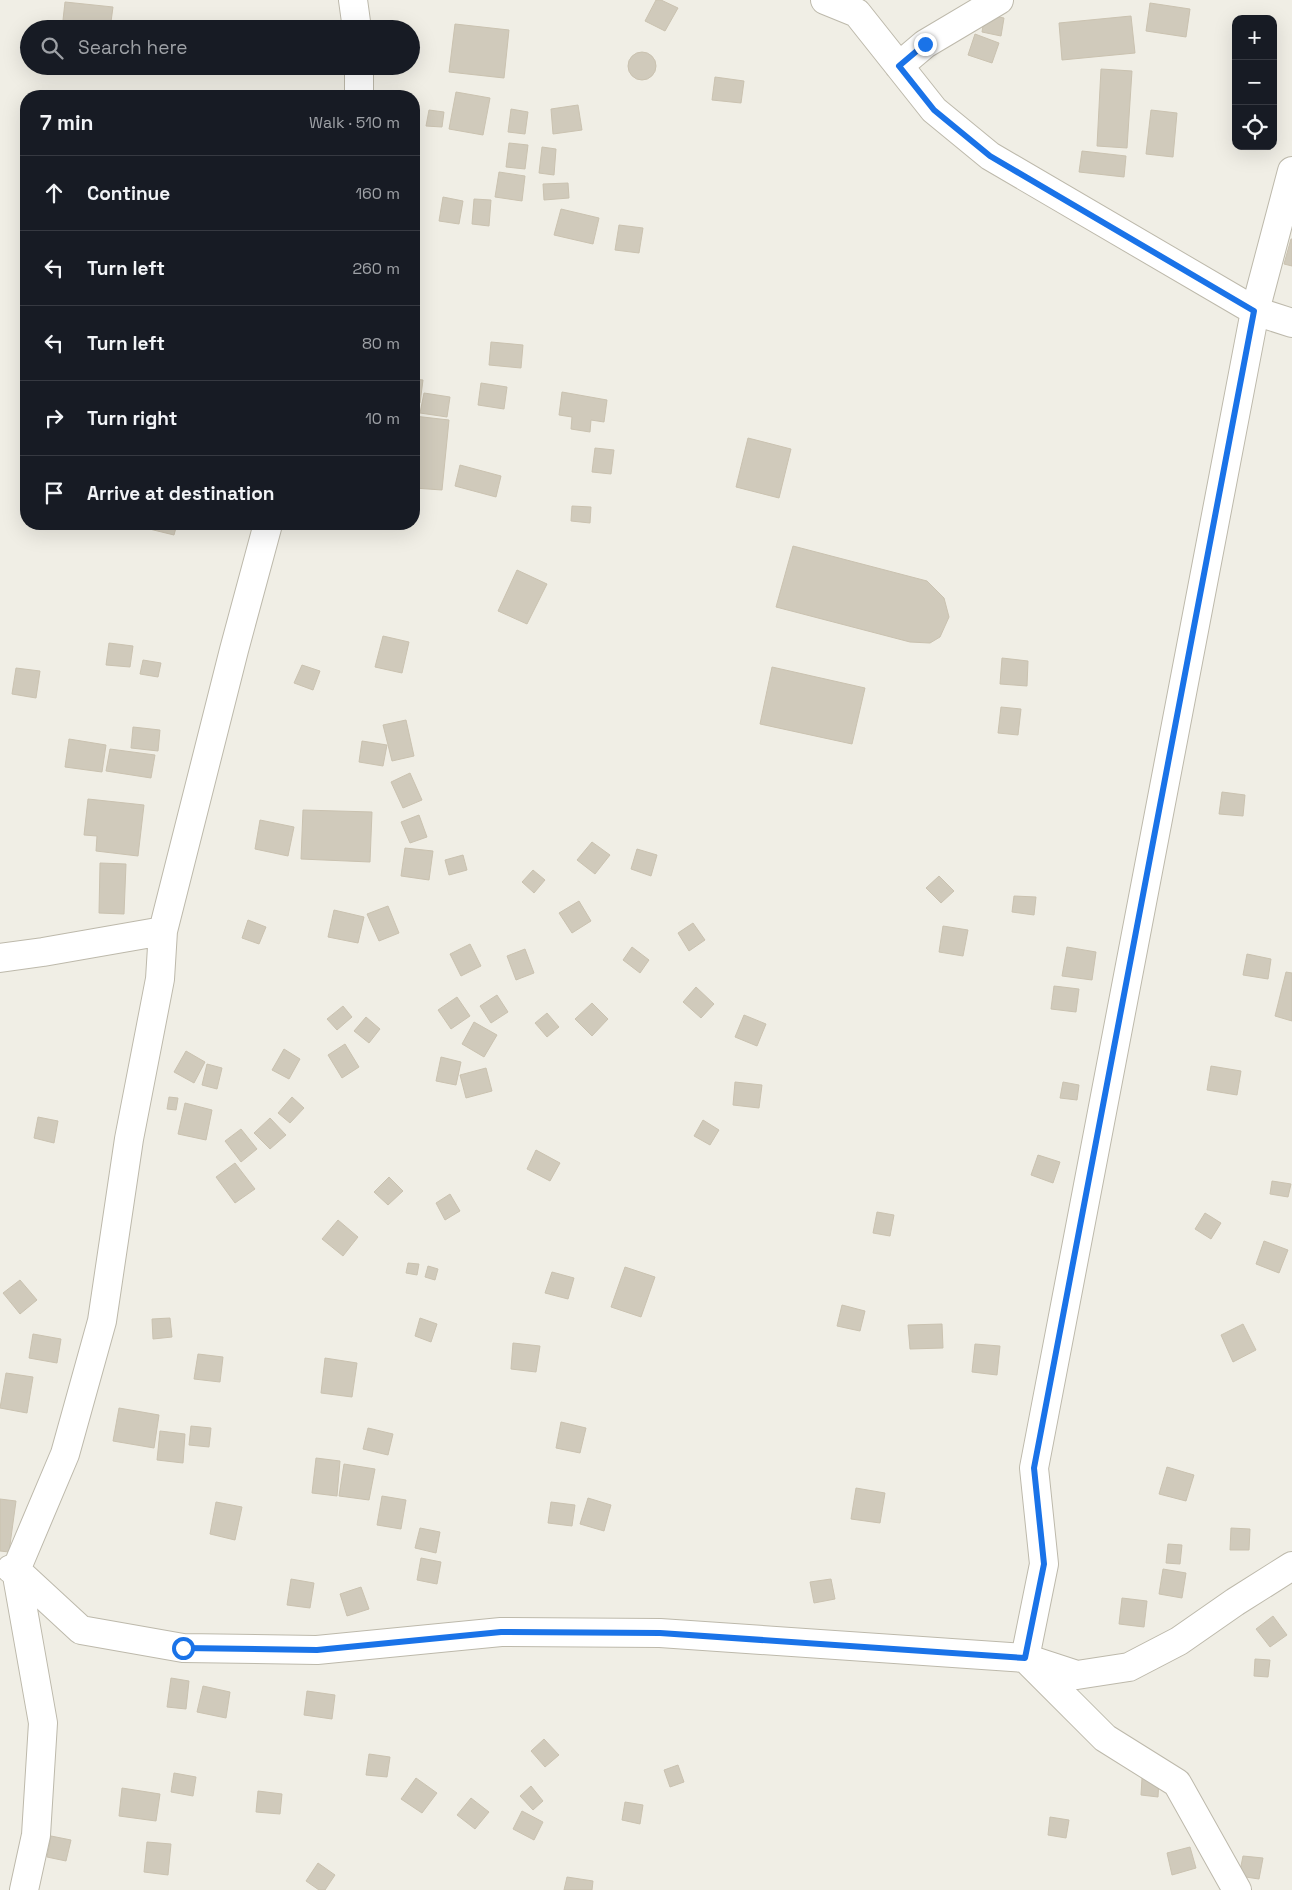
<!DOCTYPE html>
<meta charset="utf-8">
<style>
:root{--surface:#171b24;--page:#242831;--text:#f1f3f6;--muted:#9ea1a6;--line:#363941}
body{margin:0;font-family:"Space Grotesk",sans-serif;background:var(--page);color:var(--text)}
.controls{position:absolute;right:15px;top:15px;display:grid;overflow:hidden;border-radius:10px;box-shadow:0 5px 20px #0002}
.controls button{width:45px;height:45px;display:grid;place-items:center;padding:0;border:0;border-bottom:1px solid var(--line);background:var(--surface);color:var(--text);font:25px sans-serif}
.stop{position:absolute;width:15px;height:15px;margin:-11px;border:4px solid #1a73e8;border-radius:50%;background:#fff}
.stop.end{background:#1a73e8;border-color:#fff;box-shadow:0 1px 5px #0008}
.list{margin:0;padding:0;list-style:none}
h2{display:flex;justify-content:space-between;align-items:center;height:65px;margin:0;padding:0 20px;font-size:21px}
h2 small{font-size:16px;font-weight:400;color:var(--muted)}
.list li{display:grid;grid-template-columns:32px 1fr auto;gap:15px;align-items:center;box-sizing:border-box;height:75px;padding:0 20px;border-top:1px solid var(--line)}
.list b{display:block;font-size:19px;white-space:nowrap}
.list em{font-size:16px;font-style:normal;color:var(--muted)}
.icon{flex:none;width:28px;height:28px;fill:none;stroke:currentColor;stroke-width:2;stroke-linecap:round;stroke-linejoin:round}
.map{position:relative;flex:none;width:1292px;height:1890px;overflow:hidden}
.search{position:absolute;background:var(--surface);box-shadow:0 5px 20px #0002;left:20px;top:20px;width:400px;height:55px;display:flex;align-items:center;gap:12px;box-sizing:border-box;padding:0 18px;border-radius:28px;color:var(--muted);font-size:19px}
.panel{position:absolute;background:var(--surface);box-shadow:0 5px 20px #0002;left:20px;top:90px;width:400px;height:440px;border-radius:20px}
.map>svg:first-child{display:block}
.building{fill:#d0cabb;stroke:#cac2b0}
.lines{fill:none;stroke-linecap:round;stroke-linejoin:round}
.street-casing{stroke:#bdb9ab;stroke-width:30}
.street{stroke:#fff;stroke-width:28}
.route{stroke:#1a73e8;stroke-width:6}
</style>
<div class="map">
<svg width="1292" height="1890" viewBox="0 0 1292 1890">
<rect width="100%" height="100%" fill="#f0eee5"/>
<!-- building -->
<path class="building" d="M656,0H661L678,8L665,31L645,21Z
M65,2L113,7L110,29H62Z
M1150,3L1190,9L1186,37L1146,31Z
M985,14L1004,18L1001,36L982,32Z
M1131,16L1135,53L1062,60L1059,23Z
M455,24L509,30L504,78L449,72Z
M975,34L999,43L992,63L968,55Z
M628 66a14 14 0 1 1 28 0a14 14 0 1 1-28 0Z
M1101,69L1132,71L1127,148L1097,146Z
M715,77L744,81L741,103L712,100Z
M456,92L490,98L483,135L449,129Z
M578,105L582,130L553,134L551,109Z
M511,109L528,112L525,134L508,132Z
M429,110L444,112L442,127L426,126Z
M1151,110L1177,113L1173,157L1146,154Z
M509,143L528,145L525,169L506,167Z
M542,147L556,149L554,175L539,173Z
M1082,151L1126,156L1124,177L1079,172Z
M499,172L525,176L522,201L495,197Z
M568,183L569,198L544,200L543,184Z
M443,197L463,201L459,224L439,221Z
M474,199L491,200L489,226L472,224Z
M561,209L599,218L593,244L554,235Z
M619,225L643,228L639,253L615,250Z
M1291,239H1292V266L1284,264Z
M491,342L523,345L521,368L489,365Z
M414,379L423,380L420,403L414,401Z
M481,383L507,387L504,409L478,405Z
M562,392L607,400L604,422L591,420L590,432L571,429L572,417L559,415Z
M424,393L450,397L447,417L420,413Z
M414,416L449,420L442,490L414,488Z
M748,438L791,449L779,498L736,487Z
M595,448L614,450L611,474L592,472Z
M460,465L501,476L496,497L455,486Z
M572,506L591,507L590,523L571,521Z
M129,524H177L174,535Z
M793,546L927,581L944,598L949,617L940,637L930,643L910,642L776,607Z
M517,570L547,584L527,624L498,611Z
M383,636L409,642L402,673L375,667Z
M109,643L133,646L130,667L106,665Z
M1002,658L1028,661L1027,686L1000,684Z
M143,660L161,663L158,677L140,674Z
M302,665L320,671L313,690L294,683Z
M772,667L865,688L852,744L760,724Z
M16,668L40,671L36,698L12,694Z
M1001,707L1021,709L1018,735L998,733Z
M406,720L414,756L392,761L383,725Z
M133,727L160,730L158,751L131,748Z
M69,739L106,745L102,772L65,767Z
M362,741L387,745L383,766L359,762Z
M110,749L155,755L151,778L106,771Z
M410,773L422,800L403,808L391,782Z
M1222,792L1245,795L1243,816L1219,814Z
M88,799L144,805L138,856L96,851L97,836L84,835Z
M303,810L372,812L370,862L301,859Z
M419,815L427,837L410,843L401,822Z
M260,820L294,827L288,856L255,849Z
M592,842L610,855L595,874L577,860Z
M405,848L433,851L429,880L401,876Z
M637,849L657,855L651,876L631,869Z
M463,855L467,870L449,875L445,860Z
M100,863L126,864L124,914L99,913Z
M533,870L545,880L534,893L522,882Z
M939,876L954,891L941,903L926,888Z
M1014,896L1036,897L1034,915L1012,912Z
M579,901L591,921L572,933L559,913Z
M388,906L399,933L379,941L367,914Z
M334,910L364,917L358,943L328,937Z
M248,920L266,927L259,944L242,938Z
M693,923L705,940L689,951L678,933Z
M943,926L968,930L963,956L939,952Z
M470,944L481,966L461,976L450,954Z
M632,947L649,960L640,973L623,960Z
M1067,947L1096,952L1092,980L1062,976Z
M525,949L534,973L516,980L507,956Z
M1247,954L1271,959L1268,979L1243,975Z
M1286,972L1292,973V1021L1275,1016Z
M1054,986L1079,989L1076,1012L1051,1009Z
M696,987L714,1004L701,1018L683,1002Z
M497,995L508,1012L491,1023L480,1006Z
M457,997L470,1016L451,1029L438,1010Z
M592,1003L608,1019L592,1036L575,1019Z
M343,1006L352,1017L337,1030L327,1019Z
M547,1013L559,1027L547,1037L535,1023Z
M744,1015L766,1024L757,1046L735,1037Z
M366,1017L380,1029L369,1043L354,1031Z
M474,1022L497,1035L484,1057L462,1044Z
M345,1044L359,1067L342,1078L328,1055Z
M284,1049L300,1059L289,1079L272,1070Z
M186,1051L205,1062L194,1083L174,1072Z
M441,1057L461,1062L456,1085L436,1081Z
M207,1064L222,1068L217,1089L202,1085Z
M1211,1066L1241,1071L1237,1095L1207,1090Z
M486,1068L492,1091L466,1098L460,1075Z
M735,1082L762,1085L759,1108L733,1105Z
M1063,1082L1079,1085L1077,1100L1060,1098Z
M169,1097L178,1098L176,1110L167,1109Z
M292,1097L304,1108L290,1123L278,1113Z
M185,1103L212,1110L206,1140L178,1134Z
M38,1117L58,1121L54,1143L34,1138Z
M270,1118L286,1135L270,1149L254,1133Z
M703,1120L719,1130L710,1145L694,1136Z
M241,1129L257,1149L241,1162L225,1141Z
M536,1150L560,1163L550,1181L527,1169Z
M1038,1155L1060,1162L1053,1183L1031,1175Z
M235,1163L255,1189L235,1203L216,1177Z
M389,1177L403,1191L388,1205L374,1192Z
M1272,1181L1291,1184L1288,1197L1270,1194Z
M450,1194L460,1211L445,1220L436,1203Z
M877,1212L894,1215L890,1236L873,1233Z
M1205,1213L1221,1223L1211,1239L1195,1229Z
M338,1220L358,1237L343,1256L322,1239Z
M1264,1241L1288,1250L1279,1273L1256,1264Z
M408,1263L419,1264L417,1275L406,1273Z
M428,1266L438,1269L435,1280L425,1277Z
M625,1267L655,1277L641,1317L611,1307Z
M552,1272L574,1278L568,1299L545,1293Z
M20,1280L37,1300L20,1314L3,1293Z
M842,1305L865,1311L860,1331L837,1326Z
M170,1318L172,1337L153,1339L152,1319Z
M420,1318L437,1324L431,1342L415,1336Z
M942,1324L943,1348L910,1349L908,1325Z
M1243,1324L1256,1350L1233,1362L1221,1335Z
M33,1334L61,1339L57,1363L29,1358Z
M513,1343L540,1346L536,1372L511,1369Z
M975,1344L1000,1346L997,1375L972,1372Z
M198,1354L223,1357L220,1382L194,1379Z
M325,1358L357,1363L352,1397L321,1393Z
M6,1373L33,1377L27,1413L0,1408Z
M119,1408L159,1415L154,1448L113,1441Z
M561,1422L586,1428L580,1453L556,1448Z
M191,1426L211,1428L209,1447L189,1445Z
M368,1428L393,1434L388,1455L363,1449Z
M160,1431L185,1434L183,1463L157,1460Z
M316,1458L340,1461L337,1496L312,1493Z
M344,1464L375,1469L369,1500L339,1496Z
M1167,1467L1194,1475L1186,1501L1159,1494Z
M856,1488L885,1493L880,1523L851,1519Z
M382,1496L406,1500L401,1529L377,1525Z
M588,1498L611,1505L604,1531L580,1524Z
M0,1499L16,1501L9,1552L0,1551Z
M216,1502L242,1507L235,1540L210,1534Z
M551,1502L575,1505L572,1526L548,1523Z
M420,1528L440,1532L436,1553L415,1548Z
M1231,1528L1250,1529L1249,1550H1230Z
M1168,1544L1182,1545L1180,1564L1166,1563Z
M421,1558L441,1562L437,1584L417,1580Z
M1163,1569L1186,1573L1182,1598L1159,1594Z
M291,1579L314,1583L310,1608L287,1605Z
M831,1579L835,1599L814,1603L810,1582Z
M361,1587L369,1609L347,1616L340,1594Z
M1122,1598L1147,1601L1144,1627L1119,1624Z
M1273,1616L1287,1635L1270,1647L1256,1629Z
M1255,1659L1270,1660L1268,1677L1254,1676Z
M171,1678L189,1681L186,1709L167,1707Z
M203,1686L230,1692L226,1718L197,1712Z
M307,1691L335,1695L332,1719L304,1715Z
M544,1739L559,1755L545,1767L531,1751Z
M369,1754L390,1757L387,1777L366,1775Z
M678,1765L684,1782L670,1787L664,1770Z
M174,1773L196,1777L193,1796L171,1792Z
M416,1778L437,1793L422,1813L401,1799Z
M1142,1778L1159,1779L1158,1797L1141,1795Z
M531,1786L543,1801L533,1810L520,1796Z
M122,1788L160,1794L156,1821L119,1816Z
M258,1791L282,1794L280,1814L256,1812Z
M471,1798L489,1812L475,1829L457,1815Z
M625,1802L643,1805L640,1824L622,1820Z
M522,1811L543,1822L534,1840L513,1829Z
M1050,1817L1069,1820L1066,1838L1048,1835Z
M51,1836L71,1840L66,1861L47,1857Z
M147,1842L171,1844L168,1875L144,1872Z
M1190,1847L1196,1868L1172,1875L1167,1853Z
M1243,1856L1263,1858L1259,1879L1239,1876Z
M318,1863L335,1875L325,1890H319L306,1881Z
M567,1877L593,1881L592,1890H564Z"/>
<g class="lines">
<!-- street casing -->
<g class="street-casing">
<path id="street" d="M353,0L357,29
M825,0L857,13L934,110L990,156L1255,311L1292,323
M899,66L925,44L999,0
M359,96V66
M0,958L43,952L163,931
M11,1569L16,1570L81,1630L183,1648L317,1650L501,1632L660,1633L1025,1658L1077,1675L1129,1667L1179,1641L1235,1602L1292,1566
M24,1890L36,1835L43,1723L16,1570L65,1454L102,1321L129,1139L160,979L163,931L234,650L268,524
M1237,1890L1177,1783L1105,1738L1025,1658L1044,1564L1034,1468L1255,311L1292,171"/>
</g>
<!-- street -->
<use href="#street" class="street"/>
</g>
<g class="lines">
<!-- route -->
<path class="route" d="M183,1648L317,1650L501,1632L660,1633L1025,1658L1044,1564L1034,1468L1254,311L990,156L934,110L899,66L925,44"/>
</g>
</svg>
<div class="controls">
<button>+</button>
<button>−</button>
<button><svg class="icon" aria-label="locate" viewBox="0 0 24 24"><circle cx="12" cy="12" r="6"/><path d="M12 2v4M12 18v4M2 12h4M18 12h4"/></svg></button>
</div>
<div class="stop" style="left:183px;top:1648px"></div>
<div class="stop end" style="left:925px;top:44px"></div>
<div class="search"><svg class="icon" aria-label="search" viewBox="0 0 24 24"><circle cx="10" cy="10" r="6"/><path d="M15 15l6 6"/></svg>Search here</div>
<section class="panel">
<h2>7 min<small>Walk · 510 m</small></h2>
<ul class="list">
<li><svg class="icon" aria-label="ahead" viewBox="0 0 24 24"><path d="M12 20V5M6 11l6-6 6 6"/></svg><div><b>Continue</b></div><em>160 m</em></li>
<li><svg class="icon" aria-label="left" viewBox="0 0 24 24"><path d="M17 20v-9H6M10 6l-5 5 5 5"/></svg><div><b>Turn left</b></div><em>260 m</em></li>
<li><svg class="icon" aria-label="left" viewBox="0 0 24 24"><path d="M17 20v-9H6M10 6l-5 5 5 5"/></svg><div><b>Turn left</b></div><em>80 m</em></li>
<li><svg class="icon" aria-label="right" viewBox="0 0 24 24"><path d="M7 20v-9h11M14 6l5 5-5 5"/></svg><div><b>Turn right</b></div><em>10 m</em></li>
<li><svg class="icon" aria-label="arrive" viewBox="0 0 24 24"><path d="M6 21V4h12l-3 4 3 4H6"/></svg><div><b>Arrive at destination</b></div></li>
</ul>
</section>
</div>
